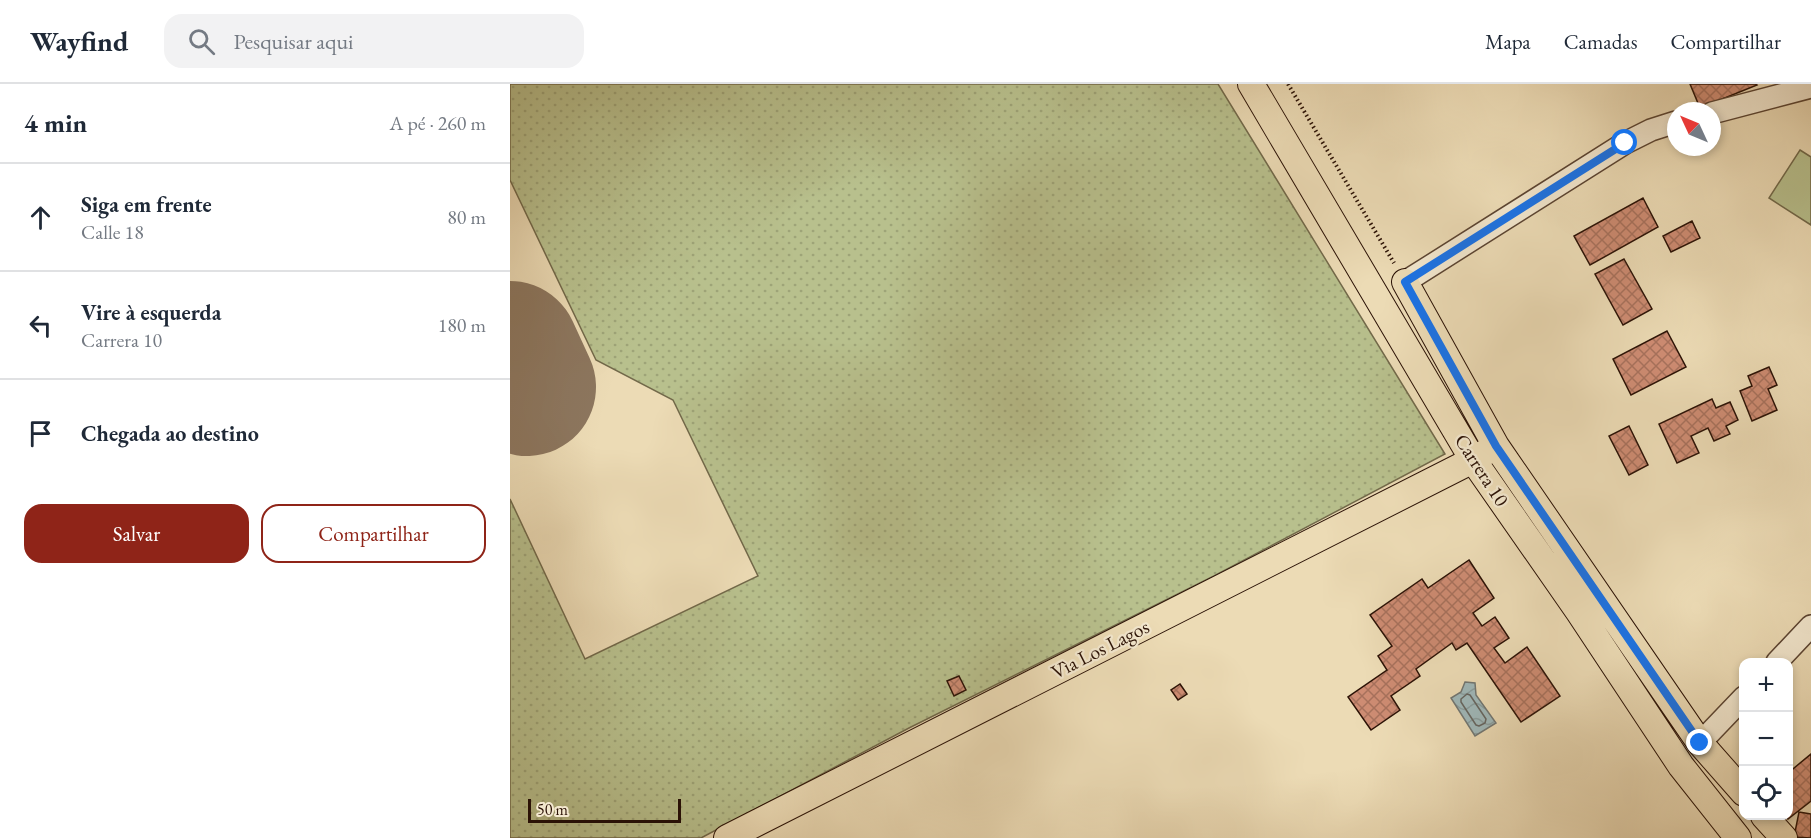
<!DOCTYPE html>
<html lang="pt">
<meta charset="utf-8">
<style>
:root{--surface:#fff;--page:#f2f2f3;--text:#1f2937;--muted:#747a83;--line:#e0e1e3;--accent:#8f2418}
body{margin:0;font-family:"EB Garamond",serif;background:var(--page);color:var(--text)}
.controls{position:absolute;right:18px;bottom:18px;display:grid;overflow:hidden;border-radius:12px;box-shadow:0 3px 9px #0003}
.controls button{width:54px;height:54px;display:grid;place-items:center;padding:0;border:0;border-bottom:2px solid var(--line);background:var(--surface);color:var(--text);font:30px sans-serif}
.compass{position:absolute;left:1157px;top:18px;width:54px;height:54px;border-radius:50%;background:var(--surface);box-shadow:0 3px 9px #0003;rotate:314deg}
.scale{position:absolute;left:18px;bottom:15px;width:153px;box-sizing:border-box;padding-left:6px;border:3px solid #2b1206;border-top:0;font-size:16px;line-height:21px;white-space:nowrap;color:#2b1206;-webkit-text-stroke:4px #f3e8cf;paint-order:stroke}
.stop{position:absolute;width:18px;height:18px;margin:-14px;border:4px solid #1a73e8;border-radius:50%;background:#fff}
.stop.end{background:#1a73e8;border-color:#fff;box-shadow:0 2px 6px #0008}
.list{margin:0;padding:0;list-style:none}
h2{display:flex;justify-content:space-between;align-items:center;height:78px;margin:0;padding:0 24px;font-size:26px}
h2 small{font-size:20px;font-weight:400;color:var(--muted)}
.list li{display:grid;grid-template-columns:39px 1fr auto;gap:18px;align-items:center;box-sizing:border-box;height:108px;padding:0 24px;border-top:2px solid var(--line)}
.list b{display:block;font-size:22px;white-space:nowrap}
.list p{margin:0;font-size:20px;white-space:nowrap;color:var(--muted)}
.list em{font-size:20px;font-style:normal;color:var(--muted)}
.actions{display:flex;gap:12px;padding:18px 24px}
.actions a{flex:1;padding:14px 0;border:2px solid var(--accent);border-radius:18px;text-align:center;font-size:21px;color:var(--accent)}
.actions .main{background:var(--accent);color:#fff}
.icon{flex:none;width:33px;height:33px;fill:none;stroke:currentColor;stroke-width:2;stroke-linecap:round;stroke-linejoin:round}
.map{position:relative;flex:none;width:1301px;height:754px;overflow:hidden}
header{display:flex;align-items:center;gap:36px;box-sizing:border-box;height:84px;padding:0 30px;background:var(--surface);border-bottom:2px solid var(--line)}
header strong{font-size:28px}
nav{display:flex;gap:33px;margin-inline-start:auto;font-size:21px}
.search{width:420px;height:54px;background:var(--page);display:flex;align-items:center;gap:15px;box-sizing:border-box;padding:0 21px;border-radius:18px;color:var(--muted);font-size:22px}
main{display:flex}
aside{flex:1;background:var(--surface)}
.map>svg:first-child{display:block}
.grass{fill:url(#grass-dots);stroke:#72694a;stroke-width:1.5}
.park{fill:#b8c08d;stroke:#72694a;stroke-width:1.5}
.water{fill:url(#water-waves);stroke:#717672;stroke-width:1.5}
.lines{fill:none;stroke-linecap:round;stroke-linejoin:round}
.shore{stroke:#656560;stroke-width:1.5}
.runway{stroke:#8c765e;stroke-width:138}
.building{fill:url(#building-cross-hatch);stroke:#2b1206;stroke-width:1.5}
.minor-casing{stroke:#5b4432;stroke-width:24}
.major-casing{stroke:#2b1206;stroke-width:28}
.path{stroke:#2b1206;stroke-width:4;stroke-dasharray:1.5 3;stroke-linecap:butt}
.minor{stroke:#f3e8cf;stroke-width:21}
.major{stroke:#ecdbb5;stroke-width:26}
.route{stroke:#1a73e8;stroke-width:8}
.labels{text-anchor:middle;stroke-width:4.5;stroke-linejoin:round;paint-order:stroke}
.street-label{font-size:20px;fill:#2b1206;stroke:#f3e8cf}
</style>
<header>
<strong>Wayfind</strong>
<div class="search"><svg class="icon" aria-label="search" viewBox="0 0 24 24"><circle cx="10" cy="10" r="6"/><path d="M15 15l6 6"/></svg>Pesquisar aqui</div>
<nav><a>Mapa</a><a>Camadas</a><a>Compartilhar</a></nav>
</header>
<main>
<aside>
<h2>4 min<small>A pé · 260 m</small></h2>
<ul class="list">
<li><svg class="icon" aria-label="ahead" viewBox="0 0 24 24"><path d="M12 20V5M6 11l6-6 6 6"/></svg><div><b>Siga em frente</b><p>Calle 18</p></div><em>80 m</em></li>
<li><svg class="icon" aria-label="left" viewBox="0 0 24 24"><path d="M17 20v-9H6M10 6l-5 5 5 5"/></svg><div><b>Vire à esquerda</b><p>Carrera 10</p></div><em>180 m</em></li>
<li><svg class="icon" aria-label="arrive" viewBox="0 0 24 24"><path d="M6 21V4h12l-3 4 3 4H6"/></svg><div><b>Chegada ao destino</b></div></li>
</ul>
<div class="actions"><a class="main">Salvar</a><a>Compartilhar</a></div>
</aside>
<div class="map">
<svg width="1301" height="754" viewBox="0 0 1301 754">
<defs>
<pattern id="grass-dots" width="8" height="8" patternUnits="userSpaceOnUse" patternTransform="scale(1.5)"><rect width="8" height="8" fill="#b8c08d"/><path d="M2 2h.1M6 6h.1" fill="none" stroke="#9ea478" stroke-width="1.8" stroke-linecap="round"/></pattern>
<pattern id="water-waves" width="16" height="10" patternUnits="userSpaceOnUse" patternTransform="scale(1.5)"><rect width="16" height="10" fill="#9fb8ba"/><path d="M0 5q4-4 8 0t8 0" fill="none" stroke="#899d9e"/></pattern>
<pattern id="building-cross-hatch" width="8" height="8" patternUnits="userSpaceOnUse" patternTransform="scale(1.5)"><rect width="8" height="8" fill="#ce8c73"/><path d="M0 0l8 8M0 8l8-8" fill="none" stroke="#a7715c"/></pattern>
</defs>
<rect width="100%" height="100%" fill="#ecdbb5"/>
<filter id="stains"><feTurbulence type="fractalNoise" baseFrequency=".00333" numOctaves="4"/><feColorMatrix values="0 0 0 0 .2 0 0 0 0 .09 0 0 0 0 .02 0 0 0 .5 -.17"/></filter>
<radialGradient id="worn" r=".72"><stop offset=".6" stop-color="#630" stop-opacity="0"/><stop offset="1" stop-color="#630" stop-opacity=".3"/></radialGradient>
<!-- grass -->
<path class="grass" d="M0,0H708L935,370L704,492L399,644L191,754H0V415L75,575L248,492L163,316L86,276L0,96Z"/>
<!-- park -->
<path class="park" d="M1290,66L1301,73V141L1259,114Z"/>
<!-- water -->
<path class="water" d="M955,598L965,599L966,611L986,639L965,652L941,614L951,608Z"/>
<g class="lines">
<!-- shore -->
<path class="shore" d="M957,610L960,611L976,635L975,639L969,642L966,641L951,618V615Z"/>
<!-- runway -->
<path class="runway" d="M0,266L17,303"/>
</g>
<!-- building -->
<path class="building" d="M1180,0H1246L1247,1L1190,24Z
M1133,114L1148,143L1080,181L1064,152Z
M1182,137L1190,154L1161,168L1153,152Z
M1114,175L1142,225L1113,241L1085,190Z
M1157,247L1176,283L1121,311L1103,275Z
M1259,283L1267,301L1258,305L1267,326L1242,337L1230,307L1242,302L1238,292Z
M1202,315L1206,324L1220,318L1228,336L1216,342L1220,350L1204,357L1198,344L1181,352L1189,369L1167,379L1149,340Z
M1119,342L1138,381L1119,391L1099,352Z
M959,476L984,514L963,529L972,542L985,533L999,554L984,564L995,579L1017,563L1050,612L1011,638L957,559L946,566L942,559L906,585L910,592L881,612L890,626L861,646L838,613L877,586L868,572L882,562L860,531L912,495L918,504Z
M449,592L456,606L444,612L437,597Z
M670,600L677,610L668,616L661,606Z
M1301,670V717L1278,735L1275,732H1278V689Z
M1289,728L1301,730V754L1284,753Z"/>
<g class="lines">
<!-- minor casing -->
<g class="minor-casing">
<path id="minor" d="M1202,29L1301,3
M895,198L1115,59L1141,46L1166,38
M1267,578L1301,542
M1190,659L1234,613"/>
</g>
<!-- major casing -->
<g class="major-casing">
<path id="major" d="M741,0L963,376L1069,528L1171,682L1228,754
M895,198L986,362L1190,659L1234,709
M1254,732L1274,754
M217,754L963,376L986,362"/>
</g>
<!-- path -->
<path class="path" d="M778,0L884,179"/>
<!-- minor -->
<use href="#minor" class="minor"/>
<!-- major -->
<use href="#major" class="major"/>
</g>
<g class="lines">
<!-- route -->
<path class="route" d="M1115,59L895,198L986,362L1190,659"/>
</g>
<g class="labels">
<!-- street labels -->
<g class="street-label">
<text transform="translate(972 386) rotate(57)" y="7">Carrera 10</text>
<text transform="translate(590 565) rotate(-27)" y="7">Vìa Los Lagos</text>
</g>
</g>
<rect width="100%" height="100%" filter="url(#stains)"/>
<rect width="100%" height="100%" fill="url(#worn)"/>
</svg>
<div class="controls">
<button>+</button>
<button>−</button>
<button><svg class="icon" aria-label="locate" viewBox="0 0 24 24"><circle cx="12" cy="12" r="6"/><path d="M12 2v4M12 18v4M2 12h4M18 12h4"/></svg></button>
</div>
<svg class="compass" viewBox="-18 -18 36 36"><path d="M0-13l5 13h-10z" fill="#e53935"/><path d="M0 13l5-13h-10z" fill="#747a83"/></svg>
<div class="scale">50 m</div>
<div class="stop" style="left:1115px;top:59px"></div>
<div class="stop end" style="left:1190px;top:659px"></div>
</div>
</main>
